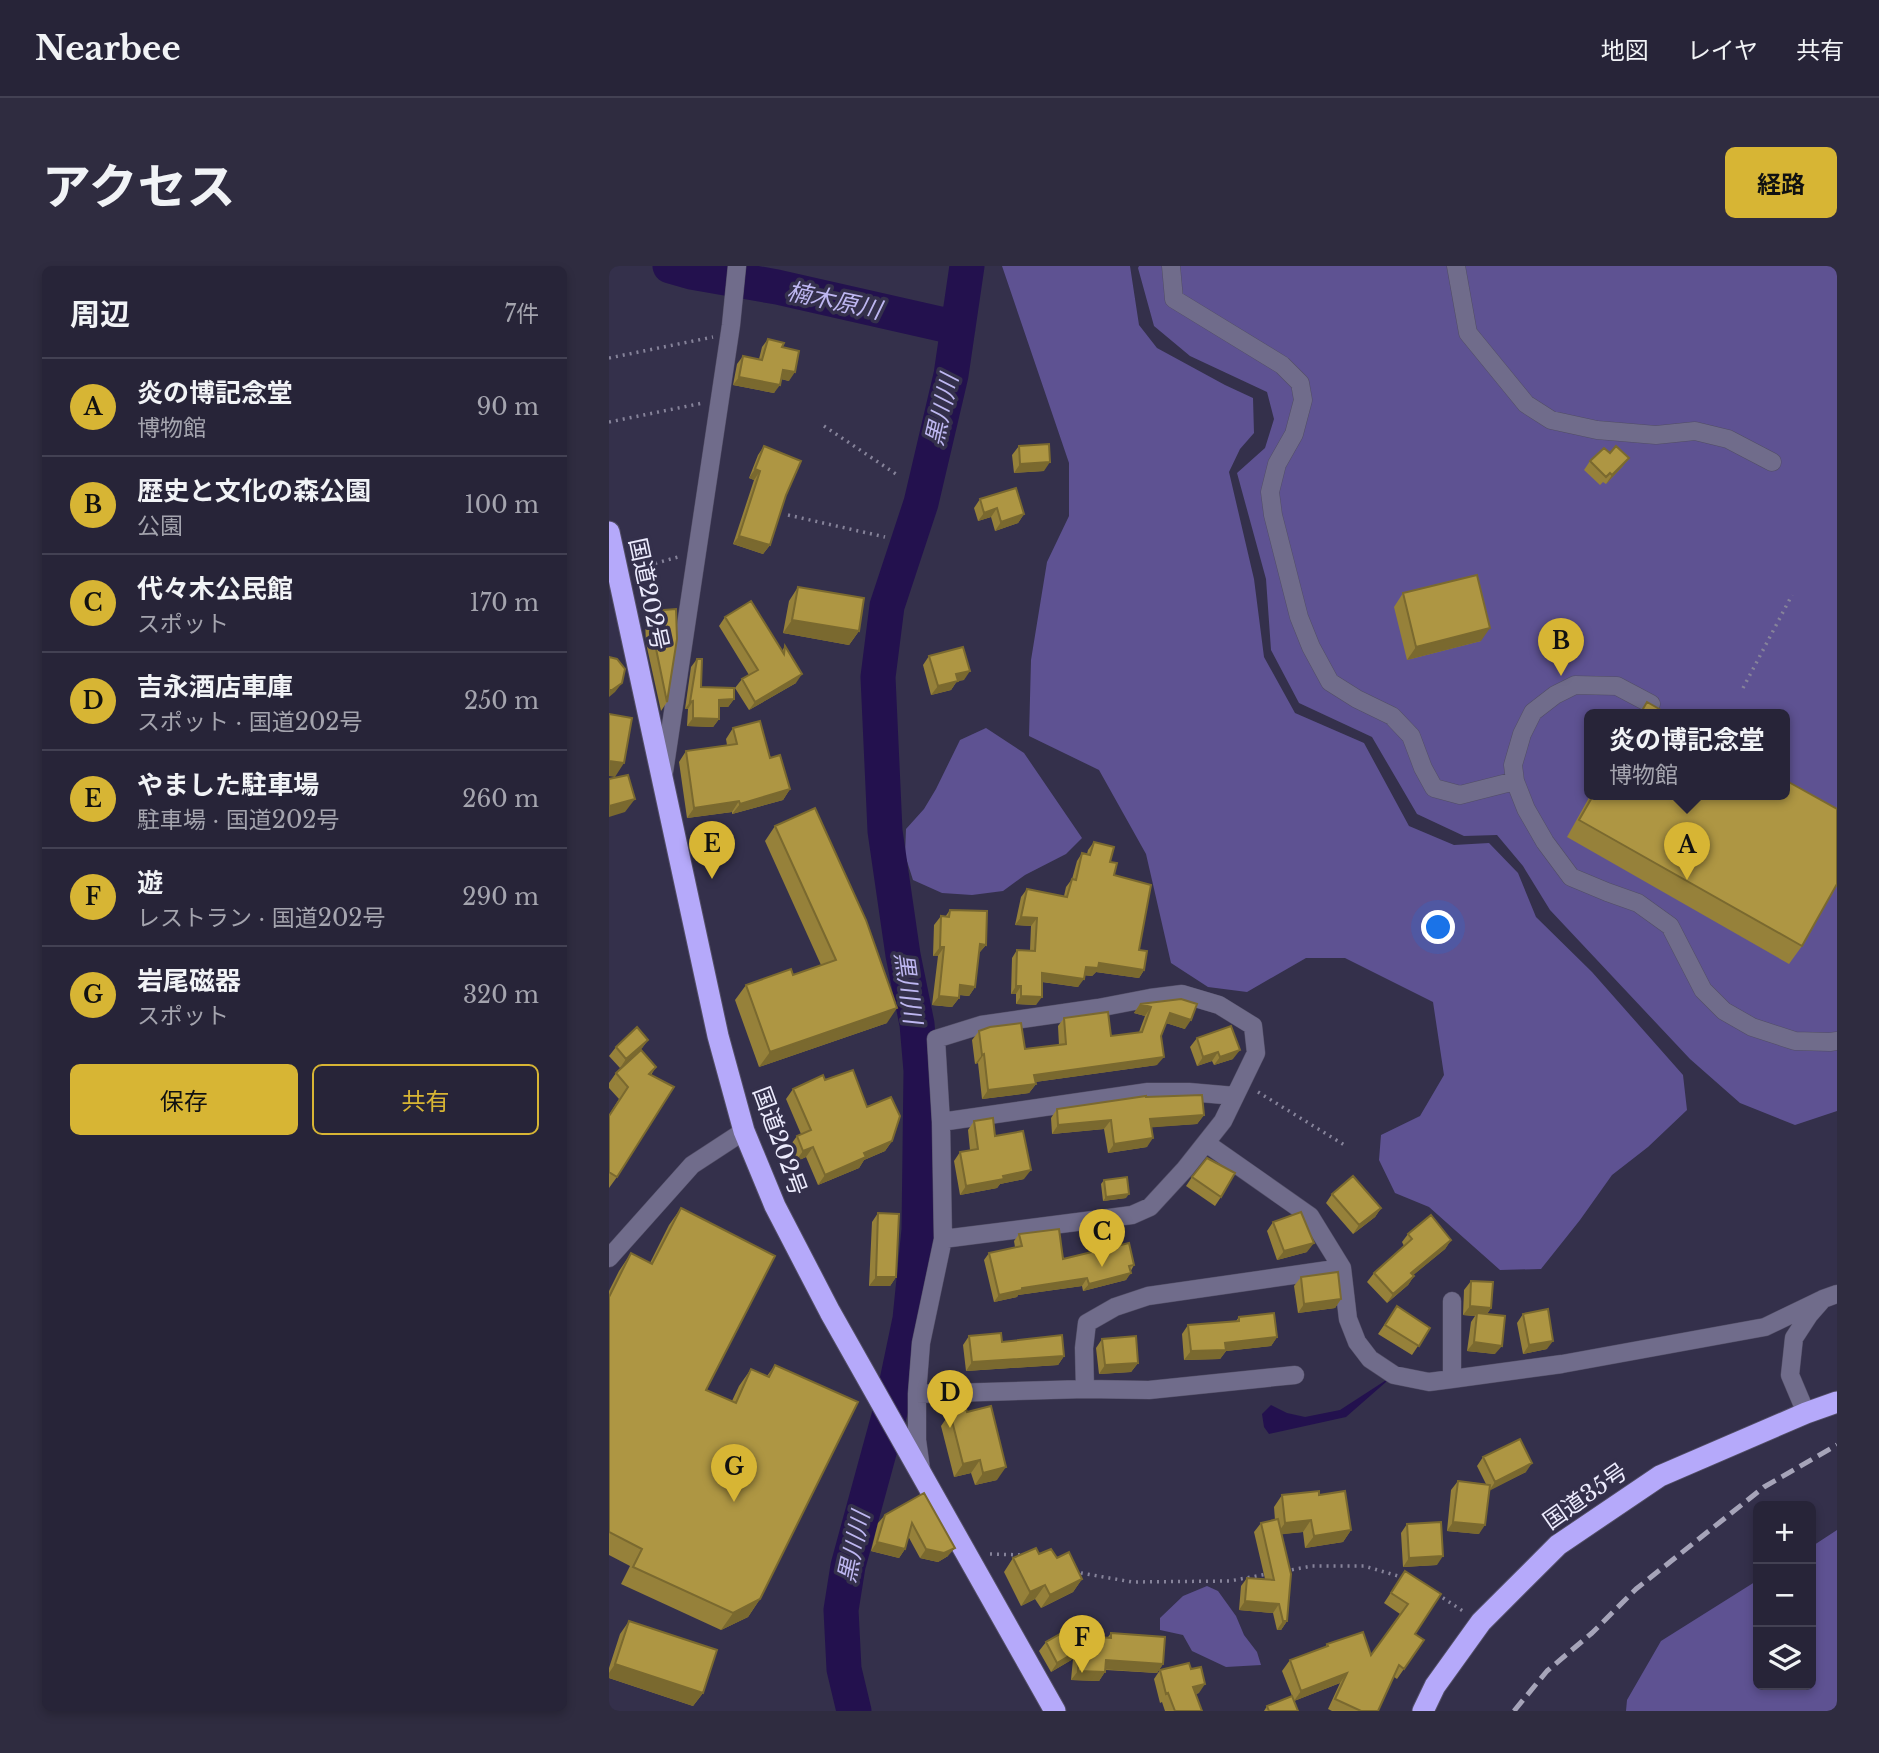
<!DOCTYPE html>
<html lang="ja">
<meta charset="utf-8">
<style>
:root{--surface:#272438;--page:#2f2c40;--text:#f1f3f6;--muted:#a4a4ae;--line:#434153;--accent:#d7b534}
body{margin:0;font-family:"Libre Baskerville","Noto Sans JP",serif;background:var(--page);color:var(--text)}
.controls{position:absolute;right:21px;bottom:21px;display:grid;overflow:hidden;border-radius:10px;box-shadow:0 4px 10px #0003}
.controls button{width:63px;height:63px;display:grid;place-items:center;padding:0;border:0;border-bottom:2px solid var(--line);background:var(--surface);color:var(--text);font:35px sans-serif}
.you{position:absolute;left:830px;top:662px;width:24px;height:24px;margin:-18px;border:5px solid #fff;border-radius:50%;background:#1a73e8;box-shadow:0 0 0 10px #1a73e833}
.badge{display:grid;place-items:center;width:46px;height:46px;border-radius:50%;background:var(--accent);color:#111;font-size:23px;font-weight:700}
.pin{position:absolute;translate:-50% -58px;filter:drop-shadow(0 2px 4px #0008)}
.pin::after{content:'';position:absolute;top:37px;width:24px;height:21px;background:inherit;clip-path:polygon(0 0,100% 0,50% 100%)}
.popup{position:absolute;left:975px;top:443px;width:206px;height:91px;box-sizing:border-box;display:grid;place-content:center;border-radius:10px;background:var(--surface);filter:drop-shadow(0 2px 5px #0005);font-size:23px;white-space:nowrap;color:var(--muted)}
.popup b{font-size:26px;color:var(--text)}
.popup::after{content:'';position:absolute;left:50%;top:100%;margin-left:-14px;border:14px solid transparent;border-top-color:var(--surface)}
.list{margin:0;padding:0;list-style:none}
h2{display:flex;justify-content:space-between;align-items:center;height:91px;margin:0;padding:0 28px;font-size:30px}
h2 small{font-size:23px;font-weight:400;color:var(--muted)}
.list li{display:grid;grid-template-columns:46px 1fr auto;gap:21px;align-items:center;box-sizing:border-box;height:98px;padding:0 28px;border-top:2px solid var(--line)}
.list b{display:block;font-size:26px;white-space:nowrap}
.list p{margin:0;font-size:23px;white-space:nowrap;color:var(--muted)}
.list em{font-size:23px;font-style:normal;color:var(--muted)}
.actions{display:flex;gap:14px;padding:21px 28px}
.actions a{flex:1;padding:16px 0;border:2px solid var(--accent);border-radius:10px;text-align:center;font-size:24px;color:var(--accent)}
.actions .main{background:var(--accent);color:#111}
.icon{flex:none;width:38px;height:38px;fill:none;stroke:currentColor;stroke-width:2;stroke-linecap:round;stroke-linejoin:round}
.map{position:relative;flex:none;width:1228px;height:1445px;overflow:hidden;border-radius:10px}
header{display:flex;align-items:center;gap:42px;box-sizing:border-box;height:98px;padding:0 35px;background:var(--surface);border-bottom:2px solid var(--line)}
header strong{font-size:33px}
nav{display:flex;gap:38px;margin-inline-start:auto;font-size:24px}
.intro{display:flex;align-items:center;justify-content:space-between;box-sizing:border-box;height:168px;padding:0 42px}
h1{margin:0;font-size:49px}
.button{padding:18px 32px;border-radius:10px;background:var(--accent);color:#111;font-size:24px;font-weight:700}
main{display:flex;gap:42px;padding:0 42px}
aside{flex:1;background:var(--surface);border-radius:10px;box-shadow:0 4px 10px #0003}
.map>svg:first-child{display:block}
.green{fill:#5e5292;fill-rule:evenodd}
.water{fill:#23114e}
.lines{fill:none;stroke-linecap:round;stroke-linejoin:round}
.river{stroke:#23114e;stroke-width:35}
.minor-casing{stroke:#524e66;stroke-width:19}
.highway-casing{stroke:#524e66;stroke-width:23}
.path{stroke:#86839a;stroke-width:3.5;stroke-dasharray:2 5;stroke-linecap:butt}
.minor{stroke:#706c8b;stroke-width:18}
.highway{stroke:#b5a9fa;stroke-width:21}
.rail{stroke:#a6a4b9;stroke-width:5;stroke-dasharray:14 7;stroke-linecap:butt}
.wall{fill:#96813a}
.shaded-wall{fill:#7a692f}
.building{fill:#ae9643;stroke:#7a692f;stroke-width:2}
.labels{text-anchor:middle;stroke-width:7;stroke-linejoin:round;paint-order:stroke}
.street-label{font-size:23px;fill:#ecebfd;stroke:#34304b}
.water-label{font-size:24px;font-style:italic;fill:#beb7f1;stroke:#34304b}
</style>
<header>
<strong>Nearbee</strong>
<nav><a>地図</a><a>レイヤ</a><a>共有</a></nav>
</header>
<div class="intro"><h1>アクセス</h1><a class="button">経路</a></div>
<main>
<aside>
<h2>周辺<small>7件</small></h2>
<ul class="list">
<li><span class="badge">A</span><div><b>炎の博記念堂</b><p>博物館</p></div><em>90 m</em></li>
<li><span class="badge">B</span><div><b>歴史と文化の森公園</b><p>公園</p></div><em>100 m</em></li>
<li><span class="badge">C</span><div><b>代々木公民館</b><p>スポット</p></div><em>170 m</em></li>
<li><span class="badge">D</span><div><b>吉永酒店車庫</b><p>スポット · 国道202号</p></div><em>250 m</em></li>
<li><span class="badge">E</span><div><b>やました駐車場</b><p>駐車場 · 国道202号</p></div><em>260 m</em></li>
<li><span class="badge">F</span><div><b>遊</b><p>レストラン · 国道202号</p></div><em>290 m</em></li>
<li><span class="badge">G</span><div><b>岩尾磁器</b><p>スポット</p></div><em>320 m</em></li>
</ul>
<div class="actions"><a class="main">保存</a><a>共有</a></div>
</aside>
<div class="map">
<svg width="1228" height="1445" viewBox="0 0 1228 1445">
<rect width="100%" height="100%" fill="#34304b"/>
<!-- green -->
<path class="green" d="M393,0H521L530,59L548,82L616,119L644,132L645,167L631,183L620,206L645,313L655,391L686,447L755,477L800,560L845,579L880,577L909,607L927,651L983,706L1074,809L1078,844L1039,881L1003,909L971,954L932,1003L891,1004L820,941L786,927L770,894L772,869L811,850L835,809L824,736L736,692H697L638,726L599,721L562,697L537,588L490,504L420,470L422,394L438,296L460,250V197Z
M530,0H1228V845L1186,859L1131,837L1081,793L941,644L914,600L888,569L855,570L808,548L763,471L690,437L662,384L657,313L628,207L656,182L665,153L658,126L581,90L545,60L529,2ZM980,448H1176V528H980Z
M377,462L415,487L473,572L457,588L416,609L394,625L363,629L333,627L304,614L296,589L297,563L315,543L327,523L351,474Z
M1228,1264V1445H1017L1018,1434L1052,1375L1149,1314V1419H1202V1281Z
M598,1320L609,1325L627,1350L635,1369L648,1386L652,1399L617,1401L583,1385L574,1369L551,1364V1352L574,1330Z"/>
<!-- water -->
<path class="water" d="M785,1109L737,1151L660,1168L655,1161L653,1148L662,1139L678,1147L696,1151L731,1144Z"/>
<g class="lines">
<!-- river -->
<path class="river" d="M61,0L82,6L168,21L349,62
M245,1445L235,1403L232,1344L239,1300L283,1139L301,1053L310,964L312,805L308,758L294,689L276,565L269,411L278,340L312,237L342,109L358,0"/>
<!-- minor casing -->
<g class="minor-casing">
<path id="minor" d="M562,0L565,33L673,99L691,117L694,134L685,168L668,198L661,226L664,249L690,351L702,381L721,416L748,433L783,450L802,470L814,502L825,522L851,529L906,515
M847,0L859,67L917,138L942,154L988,164L1047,169L1086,165L1119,173L1163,196
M1042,438L1008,420L966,419L946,429L924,446L913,468L904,499L906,515L917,543L936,576L962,611L998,626L1029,637L1061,660L1094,724L1115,745L1143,761L1186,775L1221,776L1228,775
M55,506L122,59L128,0
M332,856L539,826H580L626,830
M597,877L701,950L733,1002L739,1053L748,1076L761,1093L785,1109L820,1116L843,1113
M0,992L83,899L135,865
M843,1035V1113L953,1098L1156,1061L1214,1033
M476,1123L475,1082L478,1057L506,1041L539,1030L733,1002
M308,1128L476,1123L540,1124L686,1109
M1197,1147L1181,1109L1185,1072L1200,1049L1214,1033L1228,1028
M312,1203L308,1174V1128L312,1077L334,973L332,856L327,773L372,759L489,742L541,732L573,728L610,739L644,760L647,787L614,855L576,903L541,941L523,949L334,973"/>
</g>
<!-- highway casing -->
<g class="highway-casing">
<path id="highway" d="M0,266L109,770L135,865L166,940L221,1046L446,1445
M814,1445L826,1420L872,1356L949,1279L1051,1210L1197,1147L1228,1136"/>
</g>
<!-- path -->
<path class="path" d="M0,92L104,71
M0,156L94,137
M215,160L290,210
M179,249L276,271
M26,303L69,291
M1134,422L1183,329
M649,826L737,880
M381,1288L415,1289
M466,1303L472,1307L523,1316L621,1315L658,1308
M676,1305L703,1300H755L796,1312
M828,1328L857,1347"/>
<!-- minor -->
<use href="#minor" class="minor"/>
<!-- highway -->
<use href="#highway" class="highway"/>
<!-- rail -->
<path class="rail" d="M905,1445L938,1405L983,1367L1027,1323L1155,1221L1228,1179"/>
</g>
<!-- wall -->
<path class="wall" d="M159,73L173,81L180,115L172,113L165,127L124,119L128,98L134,90L150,93L153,81Z
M155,180L177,229L161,279L154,288L124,278L145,214L140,212L149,189Z
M410,180L435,205L405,207L403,189Z
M1001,187L1020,192L1013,201L997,218L994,216L991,219L975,204L981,195Z
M371,233L415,248L409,257L386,265L382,251L369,255L365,242Z
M189,321L250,365L240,379L174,367L180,335Z
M794,327L872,375L798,394L785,341Z
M42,345L58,436L52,445L37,377L36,354Z
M116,351L173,385L176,380L187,417L140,444L126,422L133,413L140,409L110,360Z
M320,390L355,414L348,415L342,424L322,429L314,399Z
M88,393L92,421L125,433L119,441H110V453L104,461L78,460L79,443H76L82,401Z
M124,462L161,492L181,523L174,534L123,548V546L78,552L70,496L77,485L118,479L117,473Z
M982,528H1176L1193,680L1180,698L958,571Z
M166,560L278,757L150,801L126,734L137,719L184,709L212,699L156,575Z
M485,576L501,596L535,704L530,712L487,706L483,710L475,709L469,721L433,716L427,739L407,738V728H402L403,692L408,684H421L422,660L406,659L412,631L418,623L455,630L457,621L463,613L468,595L473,587L478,588L479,584Z
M341,644L377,679L370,687L366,721L360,730L350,729V732L343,741L323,739L329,690H324L325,659L332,650L336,651Z
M572,733L576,763L557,757L552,770L548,799L426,816L427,818L420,827L373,833L369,797L366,798L363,774L370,765L416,783L450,779L449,760L455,752L502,770L530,766L536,750L525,747L531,738Z
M588,772L624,793L605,799L603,795L588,800L581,781Z
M39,774L33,782L11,802L0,790L7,781Z
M47,801L42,809L8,911L0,922V849L10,833L0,822V817L7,807Z
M216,814L258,841L283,875L276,885L255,894L250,902L209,919L197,891L186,896L180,881L188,870L192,868L177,833L184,823Z
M537,831L595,849L588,858L542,861L538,881L499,887L495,863L443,868L442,852L448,843Z
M365,855L386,870L415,913L391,918L388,922L351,929L345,895L351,886L361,884L359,864Z
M583,911L612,931L606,940L577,920Z
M495,914L517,932L494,935L492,918Z
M723,928L772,942L766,951L744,968L717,937Z
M72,942L97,1124L123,1135L130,1120L142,1103L158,1110L166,1099L151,1333L139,1351L112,1364L12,1318L21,1300L0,1289V1025L10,1005L22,987L41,997L60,959Z
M269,947L287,1011L281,1020H260L263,956Z
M664,956L698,986L668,994L658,965Z
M410,968L454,993L525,999L517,1014L474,1025L473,1020L409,1029L408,1031L385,1036L375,994L380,987L406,981L405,975Z
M799,968L842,974L836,983L804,1009L805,1010L799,1019L778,1037L758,1016L765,1007L795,980L793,976Z
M692,1011L732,1033L726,1042L689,1047L685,1020Z
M862,1015L882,1042L878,1048L886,1088L858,1085L862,1056L866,1050L854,1049L855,1024Z
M788,1040L821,1062L803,1089L769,1068Z
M914,1048L938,1083L914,1088L908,1057Z
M630,1051L668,1071L662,1080L617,1085L611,1093L575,1094L573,1068L579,1059L627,1055Z
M360,1070L455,1090L449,1099L357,1105L354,1079Z
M493,1073L529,1097L522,1106L490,1108L487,1082Z
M341,1147L388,1214L366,1219L362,1207L345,1211L332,1160Z
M874,1191L917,1206L880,1224L870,1268L838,1265L842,1224L849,1215L877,1218L868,1200Z
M315,1227L339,1290L329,1296L311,1292L299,1270L296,1283L290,1292L262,1285L269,1257L276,1249Z
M673,1229H710L742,1264L734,1276L696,1282L694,1266L672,1268L678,1355L672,1364H668L664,1347L630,1344L632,1320L638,1312L656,1313L645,1266L652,1257L666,1254L665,1241Z
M798,1258L828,1299L794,1301L792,1267Z
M430,1288L448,1292L473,1313L464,1326L432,1342L426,1333L412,1340L395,1306L404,1292Z
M796,1305L806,1368L815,1374L788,1413L785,1411L769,1445H723L719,1443L731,1417L685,1435L689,1445H655L658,1440L683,1430L673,1405L681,1394L716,1381L718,1378L762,1389L791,1348L775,1337Z
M20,1355L94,1427L84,1440L0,1412V1402L11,1368Z
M502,1367L554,1398L548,1407L497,1404L490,1415L462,1414L464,1393L442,1406L430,1385L437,1376L499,1371Z
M551,1404L590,1427L587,1428L593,1445H556L553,1436L551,1437L545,1413Z"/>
<!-- shaded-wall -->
<path class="shaded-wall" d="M174,104L186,106L180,115L168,112Z
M130,111L171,119L165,127L124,119Z
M1020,192L1013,201L997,218L1003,209Z
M441,196L435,205L405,207L411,198Z
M146,203L151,205L145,214L140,212Z
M388,242L382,251L369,255L375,247Z
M415,248L409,257L386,265L392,256Z
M130,270L161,279L154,288L124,278Z
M183,354L250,365L240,379L174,367Z
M881,362L872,375L798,394L807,381Z
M361,405L355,414L348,415L342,424L322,429L329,420L347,408Z
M193,408L187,417L140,444L146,436Z
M13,417L6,426L0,431V424Z
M125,433L119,441H105L110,434Z
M84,435L79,443H76L81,436Z
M84,452L110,453L104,461L78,460Z
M0,495L15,497L6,511L0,510Z
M181,523L174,534L123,548L131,538Z
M26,533L16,546L0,551V540Z
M130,535L123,546L78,552L85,542Z
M412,651L428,652L422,660L406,659Z
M371,678L377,679L370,687H365Z
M331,681H335L329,690H324Z
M490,697L535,704L530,712L487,706L483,710L471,709L477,701Z
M433,707L475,713L469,721L427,715Z
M351,719L366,721L360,730L345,728Z
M407,720H412L407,728H402Z
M330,730L350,732L343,741L323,739Z
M412,730L433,731L427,739L407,738Z
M531,738L542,741L536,750L525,747Z
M288,742L278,757L150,801L161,786Z
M561,747L582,754L576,763L554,756Z
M39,774L33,782L11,802L17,793Z
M631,784L624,793L605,799L611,791Z
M609,786L603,795L588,800L594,791Z
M375,788L369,797L366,798L373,789Z
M555,791L548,799L419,817L425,809Z
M427,818L420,827L373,833L379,824Z
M595,849L588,858L535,862L541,853Z
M502,854L495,863L443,868L449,859Z
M544,872L538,881L499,887L505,878Z
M283,875L276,885L255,894L250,902L209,919L216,909L255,887Z
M204,881L197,891L186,896L194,885Z
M422,904L415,913L391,918L388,922L351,929L357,920L394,910Z
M520,928L517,932L494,935L497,931Z
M772,942L766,951L744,968L750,959Z
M842,974L836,983L796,1016L802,1007Z
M705,977L698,986L668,994L675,985Z
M522,1007L517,1014L474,1025L480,1018Z
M805,1010L799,1019L778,1037L784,1028Z
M267,1011H287L281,1020H260Z
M478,1012L473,1020L409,1029L408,1031L385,1036L390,1029L413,1022Z
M732,1033L726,1042L689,1047L695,1038Z
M861,1040L882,1042L876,1051L868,1047L866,1050L854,1049Z
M668,1071L662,1080L617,1085L611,1093L575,1094L582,1085L616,1077Z
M944,1075L938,1083L914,1088L920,1079Z
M865,1076L893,1080L886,1088L858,1085Z
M455,1090L449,1099L357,1105L363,1096Z
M529,1097L522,1106L490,1108L496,1099Z
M371,1194L362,1207L345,1211L354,1198Z
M923,1197L917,1206L880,1225L886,1216Z
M397,1201L388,1214L366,1219L374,1207Z
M702,1254L694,1266L667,1269L676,1257Z
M844,1256L876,1259L870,1268L838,1265Z
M742,1264L734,1276L696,1282L705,1270Z
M268,1276L296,1283L290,1292L262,1285Z
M346,1282L339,1290L329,1296L311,1292L317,1283Z
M834,1290L828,1299L794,1301L800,1292Z
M473,1313L464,1326L432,1342L441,1329Z
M436,1319L426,1333L412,1340L421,1326Z
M151,1333L139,1351L112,1364L124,1347Z
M636,1335L670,1338L664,1347L630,1344Z
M674,1355H678L672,1364H668Z
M470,1384L464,1393L442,1406L448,1397Z
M497,1394L554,1398L548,1407L491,1403Z
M6,1398L94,1427L84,1440L0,1412V1407Z
M469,1405L496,1406L490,1415L462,1414Z
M738,1407L731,1417L685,1435L692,1425Z
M596,1418L590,1427L578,1430L584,1421Z"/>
<!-- building -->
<path class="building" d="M159,73L175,77L173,81L190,85L186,106L174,104L171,119L130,111L134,90L153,94Z
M440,178L441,196L411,198L410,180Z
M155,180L192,195L177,229L161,279L130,270L151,205L146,203Z
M1007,180L1020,192L1003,209L1001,207L997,211L981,195L995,182L1001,187Z
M407,222L415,248L392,256L388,242L375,247L371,233Z
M868,309L881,362L807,381L794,327Z
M189,321L255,332L250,365L183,354Z
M142,335L175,388L176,380L193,408L146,436L133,413L149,404L116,351Z
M67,343L68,373L58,436L44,368L42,345Z
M354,381L361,405L347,408L349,415L329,420L320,390Z
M0,391L8,393L16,403L13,417L3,424H0Z
M88,393H93L92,421L125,422V433L110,434V453L84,452V435L81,436Z
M1038,436L1059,448H1031Z
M0,448L23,452L15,497L0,495Z
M151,455L161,492L171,489L181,523L131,538L130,535L85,542L77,485L128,478L124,462Z
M19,509L26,533L0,540V513Z
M1176,514L1228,543V618L1193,680L970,554L985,528H1176Z
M206,542L257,654L288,742L161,786L137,719L182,703L184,709L227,694L166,560Z
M485,576L505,581L501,596L508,597L505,609L542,619L530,684L538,685L535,704L490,697L489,702L477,701L475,713L433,707V731L412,730V720H407L408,684L426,685L428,652L412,651L418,623L458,631L463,613L467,614L473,587L481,589Z
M341,644L378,645L377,679L371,678L366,721L351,719L350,732L330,730L335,681H331L332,650L340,651Z
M572,733L588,738L582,754L561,747L552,770L555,791L425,809L427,818L379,824L375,788L373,789L370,765L381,761L412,757L416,783L457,778L455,752L499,746L502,770L533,766L542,741L531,738Z
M622,760L631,784L611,791L609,786L594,791L588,772Z
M28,761L39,774L17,793L7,781Z
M32,784L47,801L40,808L65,821L8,911L0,906V850L19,821L7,807Z
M244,804L258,841L282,831L291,850L283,875L255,887L257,891L216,909L204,881L194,885L188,870L202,864L184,823L214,809L216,814Z
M593,829L595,849L541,853L544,872L505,878L502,854L449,859L448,843L537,830V831Z
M384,852L386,870L414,865L422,904L394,910L395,913L357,920L351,886L369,883L365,855Z
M598,892L626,907L612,931L583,911Z
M744,910L772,942L750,959L723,928Z
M518,911L520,928L497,931L495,914Z
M72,942L166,990L97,1124L127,1137L142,1103L160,1111L166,1099L249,1136L151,1333L124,1347L24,1301L33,1283L0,1266V1031L22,987L43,998Z
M692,946L705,977L675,985L664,956Z
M269,947L290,948L287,1011H267Z
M822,949L842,974L802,1007L805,1010L784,1028L765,1007L803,973L799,968Z
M450,963L454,993L520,977L525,999L520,1000L522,1007L480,1018L478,1012L413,1022V1024L390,1029L380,987L413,980L410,968Z
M729,1006L732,1033L695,1038L692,1011Z
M862,1015L884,1016L882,1042L861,1040Z
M788,1040L821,1062L810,1080L776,1059Z
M939,1043L944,1075L920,1079L914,1048Z
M665,1047L668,1071L616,1077L617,1084L582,1085L579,1059L630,1055V1051Z
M868,1047L896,1050L893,1080L865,1076Z
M392,1067L393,1076L453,1069L455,1090L363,1096L360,1070Z
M527,1070L529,1097L496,1099L493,1073Z
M382,1140L397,1201L374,1207L371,1194L354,1198L341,1147L357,1143L358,1146Z
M911,1173L923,1197L886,1216L874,1191Z
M849,1215L881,1219L876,1259L844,1256Z
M710,1225V1229L736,1225L742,1264L705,1270L702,1254L676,1257L673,1229Z
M315,1227L346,1282L335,1287L317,1283L303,1257L296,1283L268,1276L276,1249Z
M669,1253L682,1308L678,1355H674L670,1338L636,1335L638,1312L665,1314L652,1257Z
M832,1256L834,1290L800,1292L798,1258Z
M427,1282L430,1288L442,1283L448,1292L460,1286L473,1313L441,1329L436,1319L421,1326L404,1292Z
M796,1305L832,1328L806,1368L815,1374L795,1403L790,1399L769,1445H752L726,1433L738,1407L692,1425L681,1394L719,1380L718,1378L754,1366L762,1389L799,1338L782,1327Z
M20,1355L108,1384L94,1427L6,1398Z
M502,1367L556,1371L554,1398L497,1394L496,1406L469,1405L470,1384L448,1397L437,1376L451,1368L502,1372Z
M580,1397L582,1403L592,1401L596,1418L584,1421L593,1445H566L559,1427L557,1428L551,1404Z
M683,1430L689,1445H660L658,1440Z"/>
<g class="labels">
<!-- street labels -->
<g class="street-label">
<text transform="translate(40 328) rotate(78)" y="8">国道202号</text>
<text transform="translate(171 875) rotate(70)" y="8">国道202号</text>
<text transform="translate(976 1230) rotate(-35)" y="8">国道35号</text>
</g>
<!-- water labels -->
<g class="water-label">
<text transform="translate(225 35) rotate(12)" y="8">楠木原川</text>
<text transform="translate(333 144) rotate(-77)" y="8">黒川川</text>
<text transform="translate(299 722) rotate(82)" y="8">黒川川</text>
<text transform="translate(245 1281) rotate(-78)" y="8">黒川川</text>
</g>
</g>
</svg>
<div class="controls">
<button>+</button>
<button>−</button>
<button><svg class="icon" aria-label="layers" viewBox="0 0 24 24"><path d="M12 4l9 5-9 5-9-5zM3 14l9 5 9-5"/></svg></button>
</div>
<div class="you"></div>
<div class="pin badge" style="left:1078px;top:614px">A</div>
<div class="popup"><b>炎の博記念堂</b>博物館</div>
<div class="pin badge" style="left:952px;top:410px">B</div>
<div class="pin badge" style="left:493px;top:1001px">C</div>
<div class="pin badge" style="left:341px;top:1162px">D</div>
<div class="pin badge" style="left:103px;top:613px">E</div>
<div class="pin badge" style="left:473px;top:1407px">F</div>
<div class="pin badge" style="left:125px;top:1236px">G</div>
</div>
</main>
